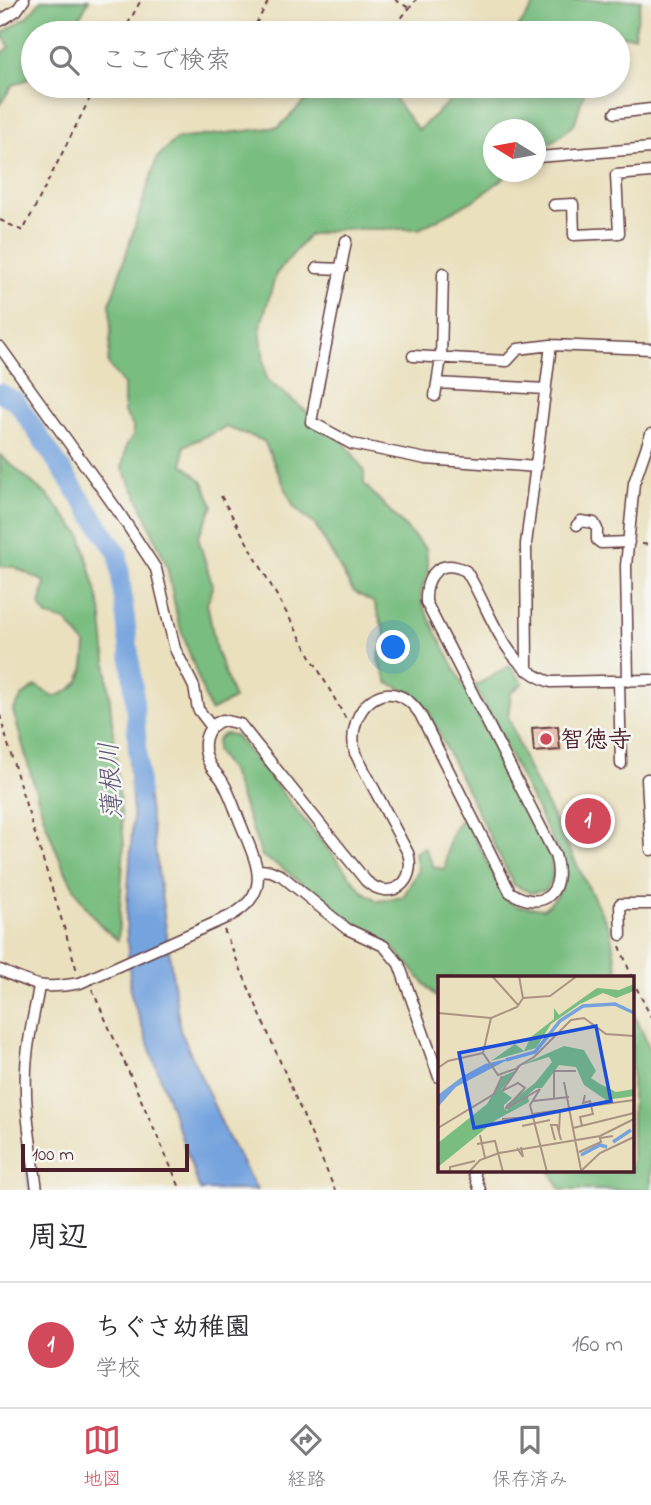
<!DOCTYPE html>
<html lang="ja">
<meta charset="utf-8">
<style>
:root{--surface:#fff;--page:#f2f2f3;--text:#2b2b33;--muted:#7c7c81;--line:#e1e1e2;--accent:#d1495b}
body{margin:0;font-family:"Indie Flower","Klee One",sans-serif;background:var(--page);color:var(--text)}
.compass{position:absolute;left:483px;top:119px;width:63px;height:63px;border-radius:50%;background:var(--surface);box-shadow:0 4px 10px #0003;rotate:281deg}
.scale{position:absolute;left:21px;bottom:18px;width:168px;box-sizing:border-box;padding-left:7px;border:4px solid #4a1f2b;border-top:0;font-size:19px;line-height:24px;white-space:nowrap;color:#4a1f2b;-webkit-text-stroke:5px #f6f6f2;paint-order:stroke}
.you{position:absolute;left:394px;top:648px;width:24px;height:24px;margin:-18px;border:5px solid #fff;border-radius:50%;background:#1a73e8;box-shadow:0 0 0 10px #1a73e833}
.badge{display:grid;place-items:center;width:46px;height:46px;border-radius:50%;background:var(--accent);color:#fff;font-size:23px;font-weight:700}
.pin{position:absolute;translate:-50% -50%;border:4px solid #fff;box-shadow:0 2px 7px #0006}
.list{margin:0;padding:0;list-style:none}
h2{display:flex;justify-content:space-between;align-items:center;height:91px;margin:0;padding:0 28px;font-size:30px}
h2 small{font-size:23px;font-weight:400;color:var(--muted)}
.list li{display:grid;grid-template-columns:46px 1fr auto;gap:21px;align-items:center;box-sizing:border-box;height:126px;padding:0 28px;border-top:2px solid var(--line)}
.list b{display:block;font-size:26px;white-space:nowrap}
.list p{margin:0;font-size:23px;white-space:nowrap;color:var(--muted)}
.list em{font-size:23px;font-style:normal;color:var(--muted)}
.icon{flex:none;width:38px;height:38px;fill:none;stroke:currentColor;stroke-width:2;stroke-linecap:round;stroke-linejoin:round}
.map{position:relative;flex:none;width:651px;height:1190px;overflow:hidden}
.search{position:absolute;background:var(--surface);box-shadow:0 4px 10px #0003;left:21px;right:21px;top:21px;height:77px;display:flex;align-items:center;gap:18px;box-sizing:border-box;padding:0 24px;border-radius:38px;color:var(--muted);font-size:26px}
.sheet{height:217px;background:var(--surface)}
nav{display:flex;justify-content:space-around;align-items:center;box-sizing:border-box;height:98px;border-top:2px solid var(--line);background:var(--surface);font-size:19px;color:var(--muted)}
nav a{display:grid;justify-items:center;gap:4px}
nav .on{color:var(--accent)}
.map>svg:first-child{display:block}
.forest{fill:#79bd80;stroke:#626e56;stroke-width:2}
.water{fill:#75a3de;stroke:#606184;stroke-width:2}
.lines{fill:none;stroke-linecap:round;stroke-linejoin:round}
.stream{stroke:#75a3de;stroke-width:3.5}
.river{stroke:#75a3de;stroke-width:19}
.building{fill:#e3a28d}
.minor-casing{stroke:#623c41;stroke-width:13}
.path{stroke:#623c41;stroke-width:2;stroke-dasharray:5 5;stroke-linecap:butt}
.minor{stroke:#fff;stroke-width:10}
.poi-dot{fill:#d1495b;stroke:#f6f6f2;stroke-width:2.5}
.labels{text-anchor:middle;stroke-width:5;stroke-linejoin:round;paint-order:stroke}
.poi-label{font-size:24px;font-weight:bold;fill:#4a1f2b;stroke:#f6f6f2;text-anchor:start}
.water-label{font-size:26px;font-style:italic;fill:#5b5473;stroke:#f6f6f2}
.inset-river{fill:none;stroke:#75a3de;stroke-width:3.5}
.inset-road{fill:none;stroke:#aa9383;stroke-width:2}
.view{fill:#1d4ed8;fill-opacity:0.15;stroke:#1d4ed8;stroke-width:3.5}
.inset-edge{fill:none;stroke:#4a1f2b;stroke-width:3.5}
</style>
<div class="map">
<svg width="651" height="1190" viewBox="0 0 651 1190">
<rect width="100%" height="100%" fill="#f6f6f2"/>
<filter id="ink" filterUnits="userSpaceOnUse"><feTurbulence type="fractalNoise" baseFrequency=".0143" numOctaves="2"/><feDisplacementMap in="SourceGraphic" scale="14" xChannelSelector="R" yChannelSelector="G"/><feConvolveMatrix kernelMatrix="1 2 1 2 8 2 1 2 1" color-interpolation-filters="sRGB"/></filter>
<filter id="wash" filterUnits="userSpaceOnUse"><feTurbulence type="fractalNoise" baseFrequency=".00686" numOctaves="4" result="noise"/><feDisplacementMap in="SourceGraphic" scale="28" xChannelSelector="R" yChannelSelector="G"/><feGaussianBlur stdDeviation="1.57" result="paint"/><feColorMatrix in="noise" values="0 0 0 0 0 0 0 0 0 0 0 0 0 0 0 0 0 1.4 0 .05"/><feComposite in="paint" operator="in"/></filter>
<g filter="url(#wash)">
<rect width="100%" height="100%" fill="#eae0be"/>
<!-- forest -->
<path class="forest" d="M41,0H89L71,33H33V77L13,85L0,104V55L10,47L1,34L28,16Z
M538,0H641L634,36H618V33H514Z
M340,86H385L418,130L466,86H586L574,125L536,154V130H494V172H512L476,199L419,229H340L309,235L276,274L260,328L266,379L343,441L364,470V484L426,549L428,572L421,591L422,604L550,856L553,877L546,890L531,893L514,885L425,706L413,693L388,683L378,660L385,633L374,603L353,591L316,526L294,507L264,441L226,427L184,446L183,464L203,482L213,506L198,537L213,588L207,603L216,649L234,699L210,711L178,621L167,566L139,500L122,467L127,444L133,436V426L124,412V385L108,364L111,332L110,304L157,158L176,139L279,127L314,92Z
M0,455L49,497L81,535L101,609L124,844L118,940C57,898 34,780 13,711L22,696L36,686L54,697C84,687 84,673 86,645L66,621L47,616L40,606L45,582L14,567L0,566Z
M510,666L523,683L511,693L508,716L527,766L610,930L619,978H439V1000L398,953L374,932L345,919L282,868L262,856L231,772L216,751L217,740L224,734L235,735L362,891L378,901L403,897L418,871L415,853L424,847L434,867L445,869C447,851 448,828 465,817L506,900L517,906L543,909C561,896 565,884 563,862L475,686Z
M632,1010L651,1051V1190H561L550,1171H632Z"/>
<!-- water -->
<path class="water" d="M129,761L144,770L180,1030L228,1137L257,1190H200L131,995L126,921L133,816Z"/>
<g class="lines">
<!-- stream -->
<path class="stream" d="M24,1144L30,1190"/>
<!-- river -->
<path class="river" d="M0,393L16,401L118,554L134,693L140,791"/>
</g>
<g id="blocks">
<!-- building -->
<path class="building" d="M558,726L560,750L534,752L532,728Z"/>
</g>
</g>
<g filter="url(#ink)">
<use href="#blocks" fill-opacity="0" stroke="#623c41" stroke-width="2"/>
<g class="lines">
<!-- minor casing -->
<g class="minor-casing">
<path id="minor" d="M0,21L17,10L24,0
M615,113L651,109
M538,157L651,148
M554,205L573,204L574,235L619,233L616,175L651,172
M346,241L311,422L352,444L426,459L537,467
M317,268L342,269
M0,347L120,514L156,569L175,649L194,687L198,709L211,726
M413,356L507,361L518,349L551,345L651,349
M437,383L546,389
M435,396L441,358L443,273
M577,525L581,521L594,523L597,529V540L601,543L629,542
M527,670L526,544L551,345
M628,681L626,566L634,483L651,434
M619,682L621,764
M651,779H647L651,850
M259,870L271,871L282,876L347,929L384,946L399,964L439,1077
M621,935L620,904H651
M0,970C36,986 41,990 80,983L230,916C274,892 256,863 242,827C236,813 231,796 223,782C220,776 213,771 210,765C201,748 203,727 223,720L240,724L366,881C391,903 417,882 408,853L355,753C344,709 389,668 420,714L510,892C544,914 566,891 555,855L426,602C425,576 439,557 466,571C491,609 502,667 551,682L651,680
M473,1171L480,1190
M37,1190C32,1150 24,1109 26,1069C27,1041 34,1015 39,987"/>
</g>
<!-- path -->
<path class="path" d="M395,0L409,8
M255,28L264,33
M123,33L141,0
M251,33L269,0
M389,33L416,0
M217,86H220
M0,220L23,231L96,86
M221,496L346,719
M642,544L651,545
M0,715C23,801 52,885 77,971
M224,930L335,1190
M620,946L632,978
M632,979L651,1017
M92,989L181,1190"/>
<!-- minor -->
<use href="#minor" class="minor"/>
</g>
</g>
<!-- markers -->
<circle class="poi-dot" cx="546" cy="739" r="7"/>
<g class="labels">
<!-- poi labels -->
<g class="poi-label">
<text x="560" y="747">智徳寺</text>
</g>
<!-- water labels -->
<g class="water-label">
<text transform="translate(110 781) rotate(-93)" y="9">薄根川</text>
</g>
</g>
<!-- overview -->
<g transform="translate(438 976)">
<rect width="196" height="196" fill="#eae0be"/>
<path d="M196,8V15L178,22L165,17L142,28L113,48L98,72L53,85L77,68L86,75L93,61L116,43V32L121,39L159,12L181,14ZM126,70L146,74L158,95L153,102L162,108L178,116L196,113V120L168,124L146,109L138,91L121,89L104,112H98L75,131L90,120L91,126L58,144L0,191V167L49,128L65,100L79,94L63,114L74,122L66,129V133L70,135L68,129L97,107L114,86L111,81L81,90Z" fill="#79bd80"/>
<path d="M73,82L18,111L0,131V119L25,100L47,88Z" fill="#75a3de"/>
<path class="inset-river" d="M68,84L97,76L122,45L145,30L177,28L196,37M175,166L193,154M143,179L162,169L169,171"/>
<path class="inset-road" d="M54,0L80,29M81,0L85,22L79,31L53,42L45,77L60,99L80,92L64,115L80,107L87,112L67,133L102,113L92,129L109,196M85,22L112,20L139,0M0,37L53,42M79,91L96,81L133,44L146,42L168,58L196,60M0,92L10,85L45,77M126,106L137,163M116,122V95H138M95,125L131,121M94,138L196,124M64,143L95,141M84,150L112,144M144,150L142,141L155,138L152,125L145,127L147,119M0,152L56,118L64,100M135,152L196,137M121,156L122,135M42,159L47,182M137,163L143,194M117,164L113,149H119L123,164M39,168L57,165L65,196M79,172L85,181L83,171M141,176L163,166L162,162L175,160M143,195L162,177L196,161M12,196V191L37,185M31,196L42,184L61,177L162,160L196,143"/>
<path class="view" d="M158,50L173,125L36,152L21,77Z"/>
<rect width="196" height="196" class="inset-edge"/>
</g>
</svg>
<svg class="compass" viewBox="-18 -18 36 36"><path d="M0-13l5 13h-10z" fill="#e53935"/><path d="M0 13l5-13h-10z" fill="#7c7c81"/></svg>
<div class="scale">100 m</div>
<div class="you"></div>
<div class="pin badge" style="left:588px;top:821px">1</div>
<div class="search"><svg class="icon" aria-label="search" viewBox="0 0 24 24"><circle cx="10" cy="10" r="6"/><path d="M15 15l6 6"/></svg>ここで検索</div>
</div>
<section class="sheet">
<h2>周辺<small></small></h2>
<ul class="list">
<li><span class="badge">1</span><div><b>ちぐさ幼稚園</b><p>学校</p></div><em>160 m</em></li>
</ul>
</section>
<nav>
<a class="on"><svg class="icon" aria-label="map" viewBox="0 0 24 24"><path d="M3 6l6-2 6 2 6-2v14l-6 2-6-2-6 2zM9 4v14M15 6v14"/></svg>地図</a>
<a><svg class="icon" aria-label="directions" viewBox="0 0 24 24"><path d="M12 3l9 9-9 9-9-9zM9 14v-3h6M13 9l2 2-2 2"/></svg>経路</a>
<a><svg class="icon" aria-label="saved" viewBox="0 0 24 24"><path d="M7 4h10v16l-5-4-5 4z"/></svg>保存済み</a>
</nav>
